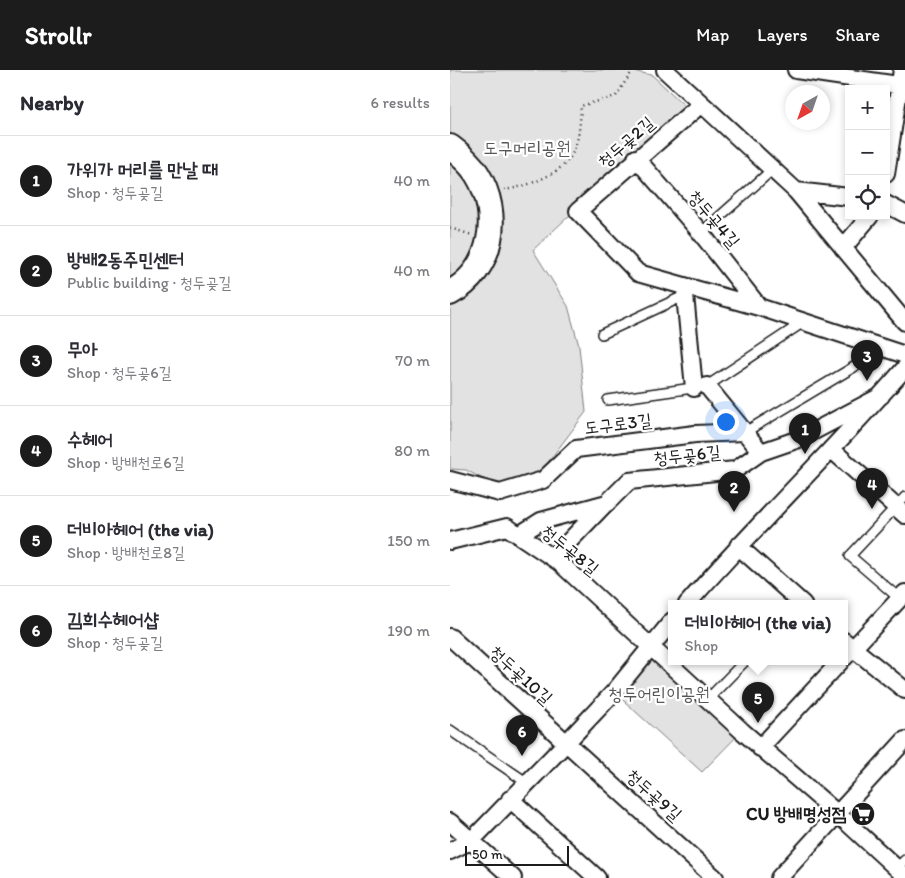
<!DOCTYPE html>
<meta charset="utf-8">
<style>
:root{--surface:#fff;--page:#f2f2f3;--text:#2b2b33;--muted:#7c7c81;--line:#e1e1e2;--accent:#1c1c1c}
body{margin:0;font-family:Itim,"Poor Story",sans-serif;background:var(--page);color:var(--text)}
.controls{position:absolute;right:15px;top:15px;display:grid;overflow:hidden;border-radius:0px;box-shadow:0 2px 8px #0003}
.controls button{width:45px;height:45px;display:grid;place-items:center;padding:0;border:0;border-bottom:1px solid var(--line);background:var(--surface);color:var(--text);font:25px sans-serif}
.compass{position:absolute;left:335px;top:15px;width:45px;height:45px;border-radius:50%;background:var(--surface);box-shadow:0 2px 8px #0003;rotate:220deg}
.scale{position:absolute;left:15px;bottom:12px;width:104px;box-sizing:border-box;padding-left:5px;border:2px solid #1c1c1c;border-top:0;font-size:14px;line-height:18px;white-space:nowrap;color:#1c1c1c;-webkit-text-stroke:4px #fff;paint-order:stroke}
.you{position:absolute;left:275px;top:351px;width:18px;height:18px;margin:-12px;border:4px solid #fff;border-radius:50%;background:#1a73e8;box-shadow:0 0 0 8px #1a73e833}
.badge{display:grid;place-items:center;width:32px;height:32px;border-radius:50%;background:var(--accent);color:#fff;font-size:16px;font-weight:700}
.pin{position:absolute;translate:-50% -41px;filter:drop-shadow(0 1px 2px #0008)}
.pin::after{content:'';position:absolute;top:26px;width:18px;height:15px;background:inherit;clip-path:polygon(0 0,100% 0,50% 100%)}
.popup{position:absolute;left:218px;top:530px;width:180px;height:65px;box-sizing:border-box;display:grid;place-content:center;border-radius:0px;background:var(--surface);filter:drop-shadow(0 1px 4px #0005);font-size:16px;white-space:nowrap;color:var(--muted)}
.popup b{font-size:19px;color:var(--text)}
.popup::after{content:'';position:absolute;left:50%;top:100%;margin-left:-10px;border:10px solid transparent;border-top-color:var(--surface)}
.list{margin:0;padding:0;list-style:none}
h2{display:flex;justify-content:space-between;align-items:center;height:65px;margin:0;padding:0 20px;font-size:21px}
h2 small{font-size:16px;font-weight:400;color:var(--muted)}
.list li{display:grid;grid-template-columns:32px 1fr auto;gap:15px;align-items:center;box-sizing:border-box;height:90px;padding:0 20px;border-top:1px solid var(--line)}
.list b{display:block;font-size:19px;white-space:nowrap}
.list p{margin:0;font-size:16px;white-space:nowrap;color:var(--muted)}
.list em{font-size:16px;font-style:normal;color:var(--muted)}
.icon{flex:none;width:28px;height:28px;fill:none;stroke:currentColor;stroke-width:2;stroke-linecap:round;stroke-linejoin:round}
.map{position:relative;flex:none;width:455px;height:808px;overflow:hidden}
header{display:flex;align-items:center;gap:30px;box-sizing:border-box;height:70px;padding:0 25px;background:var(--accent);color:#fff}
header strong{font-size:24px}
nav{display:flex;gap:28px;margin-inline-start:auto;font-size:18px}
main{display:flex}
aside{flex:1;background:var(--surface)}
.map>svg:first-child{display:block}
.green{fill:#e2e2e2;stroke:#7f7f7f}
.building{fill:#cecece;stroke:#1c1c1c}
.lines{fill:none;stroke-linecap:round;stroke-linejoin:round}
.lane-casing{stroke:#1c1c1c;stroke-width:12}
.street-casing{stroke:#1c1c1c;stroke-width:20}
.secondary-casing{stroke:#1c1c1c;stroke-width:28}
.path{stroke:#1c1c1c;stroke-width:2.5;stroke-dasharray:1 4;stroke-linecap:butt}
.lane{stroke:#fff;stroke-width:9}
.street{stroke:#fff;stroke-width:16}
.secondary{stroke:#fff;stroke-width:24}
.labels{text-anchor:middle;stroke-width:4.5;stroke-linejoin:round;paint-order:stroke}
.street-label{font-size:18px;fill:#1c1c1c;stroke:#fff}
.park-label{font-size:18px;fill:#575757;stroke:#fff}
.poi-label{font-size:18px;font-weight:bold;fill:#1c1c1c;stroke:#fff;text-anchor:end}
</style>
<header>
<strong>Strollr</strong>
<nav><a>Map</a><a>Layers</a><a>Share</a></nav>
</header>
<main>
<aside>
<h2>Nearby<small>6 results</small></h2>
<ul class="list">
<li><span class="badge">1</span><div><b>가위가 머리를 만날 때</b><p>Shop · 청두곶길</p></div><em>40 m</em></li>
<li><span class="badge">2</span><div><b>방배2동주민센터</b><p>Public building · 청두곶길</p></div><em>40 m</em></li>
<li><span class="badge">3</span><div><b>무아</b><p>Shop · 청두곶6길</p></div><em>70 m</em></li>
<li><span class="badge">4</span><div><b>수헤어</b><p>Shop · 방배천로6길</p></div><em>80 m</em></li>
<li><span class="badge">5</span><div><b>더비아헤어 (the via)</b><p>Shop · 방배천로8길</p></div><em>150 m</em></li>
<li><span class="badge">6</span><div><b>김희수헤어샵</b><p>Shop · 청두곶길</p></div><em>190 m</em></li>
</ul>
</aside>
<div class="map">
<svg width="455" height="808" viewBox="0 0 455 808">
<rect width="100%" height="100%" fill="#fff"/>
<filter id="ink" filterUnits="userSpaceOnUse"><feTurbulence type="fractalNoise" baseFrequency=".02" numOctaves="2"/><feDisplacementMap in="SourceGraphic" scale="10" xChannelSelector="R" yChannelSelector="G"/><feConvolveMatrix kernelMatrix="1 2 1 2 8 2 1 2 1" color-interpolation-filters="sRGB"/></filter>
<g filter="url(#ink)">
<!-- green -->
<path class="green" d="M0,0H177L202,5L235,36L83,180L118,236L129,276L136,342L87,407L52,419L16,400L0,399Z
M199,577L292,661L252,702L164,622Z"/>
<!-- building -->
<path class="building" d="M436,24L445,28L442,40H436Z"/>
<g class="lines">
<!-- lane casing -->
<g class="lane-casing">
<path id="lane" d="M251,163L323,99
M152,264L236,225
M158,330L257,316L352,253
M295,362L434,279
M450,529L400,486L455,427
M257,630L294,592
M0,660L76,712
M447,798L455,790"/>
</g>
<!-- street casing -->
<g class="street-casing">
<path id="street" d="M215,0L346,121L455,252
M346,0L455,16
M250,35L128,141L188,203L309,237L455,285
M186,88L251,163L309,237
M436,104L452,0
M346,121L399,127
M436,134L455,144
M393,178L420,146
M235,225L244,318
M257,316L311,382
M381,379L455,445
M0,410L50,423L93,410L126,379L245,364L295,362
M69,465L91,451L157,433L179,411L285,400L311,382L349,369L431,326
M0,471L57,457L109,492L292,661L389,745L455,806
M288,476L353,534
M103,488L155,434
M237,534C307,454 385,379 455,298
M0,567L265,808
M394,571L455,620
M394,588L455,523
M310,678L390,592
M60,729L147,808
M0,752L63,808
M0,781L22,770L116,673L164,622L222,551
M329,808L455,670"/>
</g>
<!-- secondary casing -->
<g class="secondary-casing">
<path id="secondary" d="M0,77C11,85 20,93 27,104C52,144 43,200 0,223"/>
</g>
<!-- path -->
<path class="path" d="M54,120C76,117 114,104 123,82C130,67 130,51 131,36L166,26L183,0
M0,158L22,165"/>
<!-- lane -->
<use href="#lane" class="lane"/>
<!-- street -->
<use href="#street" class="street"/>
<!-- secondary -->
<use href="#secondary" class="secondary"/>
</g>
</g>
<!-- icons -->
<defs>
<g id="supermarket-disc" transform="scale(1.25)"><circle r="9.5" fill="#1c1c1c" stroke="#fff"/><path d="M-6-5.5h2.5l.6 2H6L4.5 2H-2.5L-4.4-4H-6ZM-1.5 3.2a1.3 1.3 0 1 0 .1 0ZM3 3.2a1.3 1.3 0 1 0 .1 0Z" fill="#fff"/></g>
</defs>
<g fill-rule="evenodd">
<use href="#supermarket-disc" x="413" y="744"/>
</g>
<g class="labels">
<!-- street labels -->
<g class="street-label">
<text transform="translate(176 72) rotate(-41)" y="6">청두곶2길</text>
<text transform="translate(264 149) rotate(50)" y="6">청두곶4길</text>
<text transform="translate(168 354) rotate(-7)" y="6">도구로3길</text>
<text transform="translate(237 385) rotate(-6)" y="6">청두곶6길</text>
<text transform="translate(120 480) rotate(39)" y="6">청두곶8길</text>
<text transform="translate(71 605) rotate(42)" y="6">청두곶10길</text>
<text transform="translate(204 725) rotate(42)" y="6">청두곶9길</text>
</g>
<!-- park labels -->
<g class="park-label">
<text x="77" y="84">도구머리공원</text>
<text x="209" y="630">청두어린이공원</text>
</g>
<!-- poi labels -->
<g class="poi-label">
<text x="396" y="750">CU 방배명성점</text>
</g>
</g>
</svg>
<div class="controls">
<button>+</button>
<button>−</button>
<button><svg class="icon" aria-label="locate" viewBox="0 0 24 24"><circle cx="12" cy="12" r="6"/><path d="M12 2v4M12 18v4M2 12h4M18 12h4"/></svg></button>
</div>
<svg class="compass" viewBox="-18 -18 36 36"><path d="M0-13l5 13h-10z" fill="#e53935"/><path d="M0 13l5-13h-10z" fill="#7c7c81"/></svg>
<div class="scale">50 m</div>
<div class="you"></div>
<div class="pin badge" style="left:355px;top:384px">1</div>
<div class="pin badge" style="left:284px;top:442px">2</div>
<div class="pin badge" style="left:417px;top:311px">3</div>
<div class="pin badge" style="left:422px;top:439px">4</div>
<div class="pin badge" style="left:308px;top:653px">5</div>
<div class="popup"><b>더비아헤어 (the via)</b>Shop</div>
<div class="pin badge" style="left:72px;top:686px">6</div>
</div>
</main>
